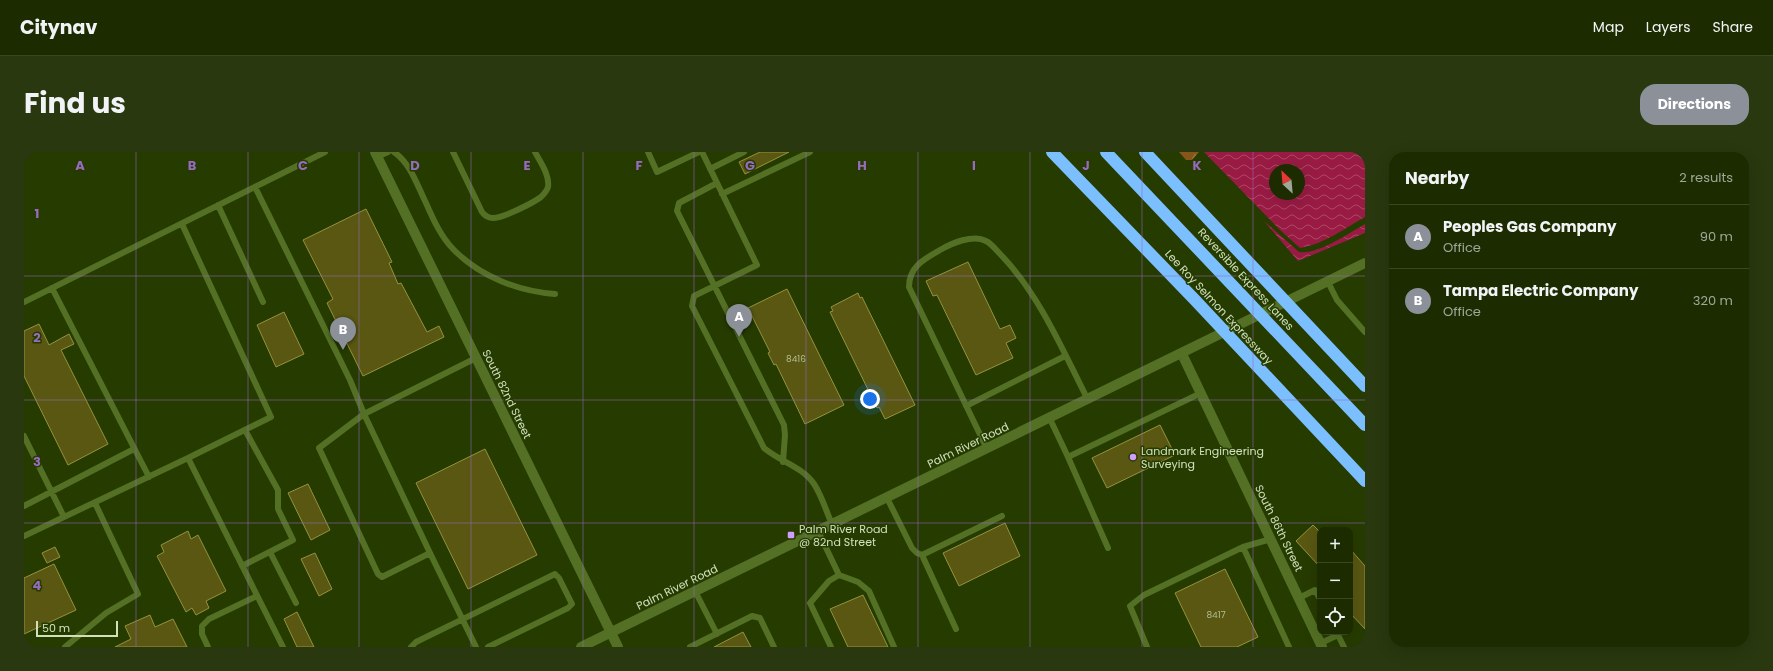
<!DOCTYPE html>
<meta charset="utf-8">
<style>
:root{--surface:#1c2c00;--page:#29380f;--text:#f1f3f6;--muted:#a0a799;--line:#3a4822;--accent:#8c9099}
body{margin:0;font-family:Poppins,sans-serif;background:var(--page);color:var(--text)}
.controls{position:absolute;right:12px;bottom:12px;display:grid;overflow:hidden;border-radius:8px;box-shadow:0 4px 16px #0002}
.controls button{width:36px;height:36px;display:grid;place-items:center;padding:0;border:0;border-bottom:1px solid var(--line);background:var(--surface);color:var(--text);font:20px sans-serif}
.compass{position:absolute;left:1245px;top:12px;width:36px;height:36px;border-radius:50%;background:var(--surface);box-shadow:0 4px 16px #0002;rotate:334deg}
.scale{position:absolute;left:12px;bottom:10px;width:82px;box-sizing:border-box;padding-left:4px;border:2px solid #cfe1bb;border-top:0;font-size:11px;line-height:14px;white-space:nowrap;color:#cfe1bb;-webkit-text-stroke:3px #263b00;paint-order:stroke}
.you{position:absolute;left:846px;top:247px;width:14px;height:14px;margin:-10px;border:3px solid #fff;border-radius:50%;background:#1a73e8;box-shadow:0 0 0 6px #1a73e833}
.badge{display:grid;place-items:center;width:26px;height:26px;border-radius:50%;background:var(--accent);color:#fff;font-size:13px;font-weight:700}
.pin{position:absolute;translate:-50% -33px;filter:drop-shadow(0 1px 2px #0008)}
.pin::after{content:'';position:absolute;top:21px;width:14px;height:12px;background:inherit;clip-path:polygon(0 0,100% 0,50% 100%)}
.list{margin:0;padding:0;list-style:none}
h2{display:flex;justify-content:space-between;align-items:center;height:52px;margin:0;padding:0 16px;font-size:17px}
h2 small{font-size:13px;font-weight:400;color:var(--muted)}
.list li{display:grid;grid-template-columns:26px 1fr auto;gap:12px;align-items:center;box-sizing:border-box;height:64px;padding:0 16px;border-top:1px solid var(--line)}
.list b{display:block;font-size:15px;white-space:nowrap}
.list p{margin:0;font-size:13px;white-space:nowrap;color:var(--muted)}
.list em{font-size:13px;font-style:normal;color:var(--muted)}
.icon{flex:none;width:22px;height:22px;fill:none;stroke:currentColor;stroke-width:2;stroke-linecap:round;stroke-linejoin:round}
.map{position:relative;flex:none;width:1341px;height:495px;overflow:hidden;border-radius:16px}
header{display:flex;align-items:center;gap:24px;box-sizing:border-box;height:56px;padding:0 20px;background:var(--surface);border-bottom:1px solid var(--line)}
header strong{font-size:19px}
nav{display:flex;gap:22px;margin-inline-start:auto;font-size:14px}
.intro{display:flex;align-items:center;justify-content:space-between;box-sizing:border-box;height:96px;padding:0 24px}
h1{margin:0;font-size:28px}
.button{padding:10px 18px;border-radius:16px;background:var(--accent);color:#fff;font-size:14px;font-weight:700}
main{display:flex;gap:24px;padding:0 24px}
aside{flex:1;background:var(--surface);border-radius:16px;box-shadow:0 4px 16px #0002}
.map>svg:first-child{display:block}
.forest{fill:url(#forest-firs)}
.water{fill:url(#water-waves);fill-rule:evenodd}
.building{fill:#595712;stroke:#95933c}
.lines{fill:none;stroke-linecap:round;stroke-linejoin:round}
.service{stroke:#537024;stroke-width:6}
.minor{stroke:#537024;stroke-width:10}
.tertiary{stroke:#537024;stroke-width:10}
.motorway{stroke:#7cbffe;stroke-width:12}
.grid{fill:none;stroke:#986bbe;stroke-width:1;stroke-opacity:0.55}
.poi-dot{fill:#d19dfe;stroke:#263b00;stroke-width:1.5}
.labels{text-anchor:middle;stroke-width:3;stroke-linejoin:round;paint-order:stroke}
.number-label{font-size:9px;fill:#b2be91}
.street-label{font-size:11px;fill:#cfe1bb;stroke:#263b00}
.poi-label{font-size:11px;fill:#cfe1bb;stroke:#263b00;text-anchor:start}
.grid-label{font-size:13px;text-anchor:middle;font-weight:bold;fill:#986bbe;stroke:#263b00;stroke-width:3;stroke-linejoin:round;paint-order:stroke}
</style>
<header>
<strong>Citynav</strong>
<nav><a>Map</a><a>Layers</a><a>Share</a></nav>
</header>
<div class="intro"><h1>Find us</h1><a class="button">Directions</a></div>
<main>
<div class="map">
<svg width="1341" height="495" viewBox="0 0 1341 495">
<defs>
<pattern id="forest-firs" width="22" height="20" patternUnits="userSpaceOnUse"><rect width="22" height="20" fill="#865619"/><path d="M5 1l3.5 6h-7zM16 11l3.5 6h-7z" fill="#966e38"/></pattern>
<pattern id="water-waves" width="16" height="10" patternUnits="userSpaceOnUse"><rect width="16" height="10" fill="#991b44"/><path d="M0 5q4-4 8 0t8 0" fill="none" stroke="#ab4765"/></pattern>
</defs>
<rect width="100%" height="100%" fill="#263b00"/>
<!-- forest -->
<path class="forest" d="M1155,0H1175L1168,8H1162Z"/>
<!-- water -->
<path class="water" d="M1180,0H1341V65C1320,77 1300,92 1276,96L1256,78ZM1251,18H1275V42H1251Z
M1240,69L1275,100C1294,103 1325,81 1341,72V81L1274,109Z"/>
<!-- building -->
<path class="building" d="M736,0H765L721,22L715,10Z
M342,57L368,110L365,111L374,132L377,131L403,180L415,174L420,185L339,224L303,151L309,147L279,88Z
M944,110L976,177L986,173L992,186L982,191L989,206L952,223L913,143L909,144L902,129Z
M763,137L820,253L781,272L752,212L750,213L744,201L746,200L724,156Z
M834,141L836,146L838,145L891,253L861,267L855,255L853,256L806,160L809,159L807,155Z
M260,160L280,202L252,215L233,173Z
M15,172L25,193L45,182L50,192L37,198L84,292L44,313L0,224V179Z
M1136,273L1151,303L1083,336L1068,306Z
M461,297L513,403L444,437L392,331Z
M284,332L306,378L287,388L264,341Z
M981,371L996,404L935,434L919,401Z
M1289,373L1296,380V415L1272,389Z
M164,379L167,387L174,383L202,439L182,449L185,456L172,463L168,456L162,460L133,404L140,400L137,393Z
M31,395L36,405L23,411L18,401Z
M1326,397L1341,414V477L1326,461Z
M291,401L308,437L295,444L277,407Z
M30,412L52,458L0,482V426Z
M1201,417L1234,485L1213,495H1177L1151,441Z
M839,443L864,495H824L806,457Z
M273,460L290,495H273L260,467Z
M126,463L131,475L149,467L163,495H91L107,487L101,474Z
M719,480L727,495H690Z"/>
<g class="lines">
<!-- service -->
<path class="service" d="M370,0C387,12 393,33 402,51C409,67 417,85 430,98C457,125 494,139 531,142
M429,0L458,60C461,64 464,66 469,66C479,66 509,51 517,45C520,42 523,39 524,35C526,23 516,10 511,0
M624,0L633,20L675,0
M678,0L733,113L670,144L668,154L740,296C755,309 779,315 790,332C798,344 802,359 808,372
M353,5L364,0
M686,17L720,0
M693,31L655,51L653,59L760,273L761,283L759,310
M231,35L326,228L340,262L452,206
M698,42L786,0
M194,53L239,150
M1304,130L1313,148L1341,180
M28,136L125,325
M0,150L301,0
M942,254L1041,204
M340,262L406,401L358,425L354,422L295,296Z
M1026,267L1044,305L1177,241
M0,284L40,365
M963,297L885,135C885,115 900,107 916,98C928,91 949,82 962,89C968,92 973,99 978,104C1016,144 1039,199 1064,248
M1044,305L1084,396
M164,306L259,495
M863,346L888,396L893,401L898,403L978,364
M0,354L110,297
M794,379L815,423
M0,384L164,306L247,265L158,72
M1247,387L1219,395L1265,495
M246,400L272,451
M406,401L452,495
M898,403L932,477
M218,414L269,388L254,357V338L221,278
M671,439L693,482
M1275,446L1291,438L1296,447
M1297,491L1314,483L1320,495
M41,495L82,461L114,442L71,351
M184,495L178,482V474L185,467L233,444
M387,495L392,490L531,422L535,426L548,452L544,456L464,495
M666,495L728,464L736,466L750,495
M807,495L786,451L805,429L815,423L834,430L845,439L870,495
M1123,495L1106,454L1120,443L1219,395"/>
<!-- minor -->
<path class="minor" d="M351,0L594,495
M1158,202L1298,495"/>
<!-- tertiary -->
<path class="tertiary" d="M557,495L1341,111"/>
<!-- motorway -->
<path class="motorway" d="M1028,0L1171,148L1341,329
M1082,0L1341,273
M1121,0L1341,234"/>
</g>
<!-- grid -->
<path class="grid" d="M112,0V495M224,0V495M335,0V495M447,0V495M559,0V495M670,0V495M782,0V495M894,0V495M1006,0V495M1118,0V495M1229,0V495M0,124H1341M0,248H1341M0,371H1341"/>
<!-- markers -->
<g class="poi-dot">
<circle cx="1109" cy="305" r="4"/>
<rect x="763" y="379" width="8" height="8" rx="2"/>
</g>
<g class="labels">
<!-- number labels -->
<g class="number-label">
<text x="772" y="210">8416</text>
<text x="1192" y="466">8417</text>
</g>
<!-- street labels -->
<g class="street-label">
<text transform="translate(1222 127) rotate(47)" y="4">Reversible Express Lanes</text>
<text transform="translate(1195 155) rotate(47)" y="4">Lee Roy Selmon Expressway</text>
<text transform="translate(483 242) rotate(64)" y="4">South 82nd Street</text>
<text transform="translate(944 293) rotate(-26)" y="4">Palm River Road</text>
<text transform="translate(1255 376) rotate(64)" y="4">South 86th Street</text>
<text transform="translate(653 435) rotate(-26)" y="4">Palm River Road</text>
</g>
<!-- poi labels -->
<g class="poi-label">
<text x="1117" y="303">Landmark Engineering<tspan x="1117" dy="13">Surveying</tspan></text>
<text x="775" y="381">Palm River Road<tspan x="775" dy="13">@ 82nd Street</tspan></text>
</g>
</g>
<g class="grid-label">
<text x="56" y="18">A</text>
<text x="168" y="18">B</text>
<text x="279" y="18">C</text>
<text x="391" y="18">D</text>
<text x="503" y="18">E</text>
<text x="615" y="18">F</text>
<text x="726" y="18">G</text>
<text x="838" y="18">H</text>
<text x="950" y="18">I</text>
<text x="1062" y="18">J</text>
<text x="1173" y="18">K</text>
<text x="13" y="66">1</text>
<text x="13" y="190">2</text>
<text x="13" y="314">3</text>
<text x="13" y="438">4</text>
</g>
</svg>
<div class="controls">
<button>+</button>
<button>−</button>
<button><svg class="icon" aria-label="locate" viewBox="0 0 24 24"><circle cx="12" cy="12" r="6"/><path d="M12 2v4M12 18v4M2 12h4M18 12h4"/></svg></button>
</div>
<svg class="compass" viewBox="-18 -18 36 36"><path d="M0-13l5 13h-10z" fill="#e53935"/><path d="M0 13l5-13h-10z" fill="#a0a799"/></svg>
<div class="scale">50 m</div>
<div class="you"></div>
<div class="pin badge" style="left:715px;top:185px">A</div>
<div class="pin badge" style="left:319px;top:198px">B</div>
</div>
<aside>
<h2>Nearby<small>2 results</small></h2>
<ul class="list">
<li><span class="badge">A</span><div><b>Peoples Gas Company</b><p>Office</p></div><em>90 m</em></li>
<li><span class="badge">B</span><div><b>Tampa Electric Company</b><p>Office</p></div><em>320 m</em></li>
</ul>
</aside>
</main>
